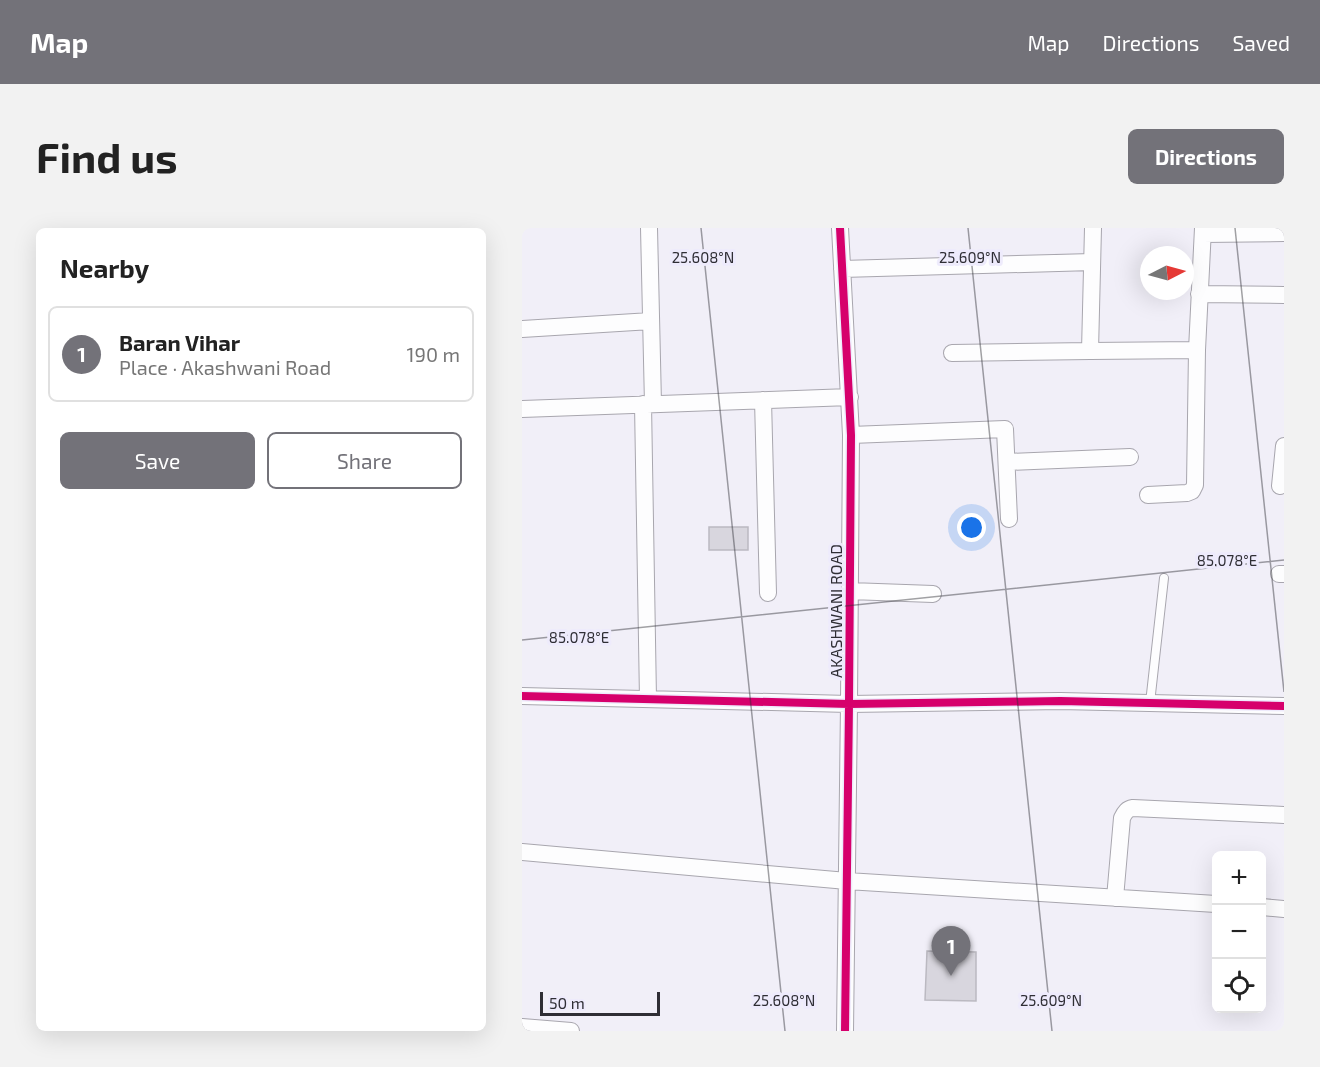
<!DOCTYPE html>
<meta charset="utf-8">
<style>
:root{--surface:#fff;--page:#f2f2f2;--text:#222;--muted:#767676;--line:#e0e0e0;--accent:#737279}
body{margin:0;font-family:"Exo 2",sans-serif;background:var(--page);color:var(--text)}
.controls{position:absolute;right:18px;bottom:18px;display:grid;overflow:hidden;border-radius:9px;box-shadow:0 6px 24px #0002}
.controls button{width:54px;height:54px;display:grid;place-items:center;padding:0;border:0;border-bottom:2px solid var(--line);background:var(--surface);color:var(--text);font:30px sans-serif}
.compass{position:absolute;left:618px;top:18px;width:54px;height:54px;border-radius:50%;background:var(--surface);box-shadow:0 6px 24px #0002;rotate:84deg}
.scale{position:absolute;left:18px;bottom:15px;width:120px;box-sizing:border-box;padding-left:6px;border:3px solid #2f2e35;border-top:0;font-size:16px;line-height:21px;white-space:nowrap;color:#2f2e35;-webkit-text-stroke:4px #eeebfc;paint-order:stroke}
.you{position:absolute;left:450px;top:300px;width:21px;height:21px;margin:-15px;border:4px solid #fff;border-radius:50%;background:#1a73e8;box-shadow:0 0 0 9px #1a73e833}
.badge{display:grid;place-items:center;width:39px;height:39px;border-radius:50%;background:var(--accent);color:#fff;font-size:20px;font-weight:700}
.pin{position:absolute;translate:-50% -50px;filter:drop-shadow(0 2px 3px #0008)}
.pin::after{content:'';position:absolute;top:32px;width:21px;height:18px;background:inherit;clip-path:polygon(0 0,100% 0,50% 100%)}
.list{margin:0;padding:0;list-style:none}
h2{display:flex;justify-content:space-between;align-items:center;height:78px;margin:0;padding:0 24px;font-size:26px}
h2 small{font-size:20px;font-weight:400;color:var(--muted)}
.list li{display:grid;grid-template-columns:39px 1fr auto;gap:18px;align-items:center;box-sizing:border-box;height:96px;margin:0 12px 12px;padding:0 12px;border:2px solid var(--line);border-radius:9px}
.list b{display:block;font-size:22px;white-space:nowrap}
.list p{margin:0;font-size:20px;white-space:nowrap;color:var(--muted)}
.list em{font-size:20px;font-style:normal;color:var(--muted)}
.actions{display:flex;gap:12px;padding:18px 24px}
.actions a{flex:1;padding:14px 0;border:2px solid var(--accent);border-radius:9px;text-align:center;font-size:21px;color:var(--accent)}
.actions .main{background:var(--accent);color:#fff}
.icon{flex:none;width:33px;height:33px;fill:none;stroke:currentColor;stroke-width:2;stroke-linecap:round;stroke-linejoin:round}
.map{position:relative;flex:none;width:762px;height:803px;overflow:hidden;border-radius:9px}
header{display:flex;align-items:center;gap:36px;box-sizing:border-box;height:84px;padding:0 30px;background:var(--accent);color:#fff}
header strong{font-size:28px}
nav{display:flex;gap:33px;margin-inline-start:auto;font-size:21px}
.intro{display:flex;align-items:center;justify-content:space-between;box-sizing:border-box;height:144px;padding:0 36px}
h1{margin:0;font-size:42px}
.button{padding:15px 27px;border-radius:9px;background:var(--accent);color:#fff;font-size:21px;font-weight:700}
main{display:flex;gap:36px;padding:0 36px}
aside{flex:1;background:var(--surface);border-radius:9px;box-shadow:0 6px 24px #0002}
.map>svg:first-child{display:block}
.building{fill:#d8d6de;stroke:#bbb9c1;stroke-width:1.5}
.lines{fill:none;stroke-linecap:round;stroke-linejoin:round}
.service-casing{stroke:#a8a6ae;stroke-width:10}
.minor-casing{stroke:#a8a6ae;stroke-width:18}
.service{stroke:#fdfdfe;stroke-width:8}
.minor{stroke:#fdfdfe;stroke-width:16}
.cycleway-casing{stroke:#eeebfc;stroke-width:11}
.cycleway{stroke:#d6006c;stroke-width:8}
.ticks{fill:none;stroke:#2f2e35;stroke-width:1.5;stroke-opacity:0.45}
.labels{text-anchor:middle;stroke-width:6;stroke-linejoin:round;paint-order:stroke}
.street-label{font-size:16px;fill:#2f2e35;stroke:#eeebfc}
.ticks-label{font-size:15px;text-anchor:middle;fill:#2f2e35;stroke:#eeebfc;stroke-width:6;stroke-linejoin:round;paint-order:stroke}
</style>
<header>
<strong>Map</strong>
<nav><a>Map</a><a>Directions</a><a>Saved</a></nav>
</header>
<div class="intro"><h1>Find us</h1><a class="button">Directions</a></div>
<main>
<aside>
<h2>Nearby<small></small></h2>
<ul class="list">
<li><span class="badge">1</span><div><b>Baran Vihar</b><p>Place · Akashwani Road</p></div><em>190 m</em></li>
</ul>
<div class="actions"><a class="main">Save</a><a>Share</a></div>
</aside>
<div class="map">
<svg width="762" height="803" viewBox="0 0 762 803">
<rect width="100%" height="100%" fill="#f1eff8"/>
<!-- building -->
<path class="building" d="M187,299H226V322H187Z
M405,723L454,724V773L403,772Z"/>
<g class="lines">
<!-- service casing -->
<g class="service-casing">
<path id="service" d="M628,475L642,350"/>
</g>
<!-- minor casing -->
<g class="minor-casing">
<path id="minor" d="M127,0L131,176
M318,0L329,207L327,476L323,803
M571,0L568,123L675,122L681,0
M681,6L762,5
M320,41L570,34
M677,66L762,67
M0,101L129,93
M430,125L568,123
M241,172L246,365
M121,176L126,471
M0,181L328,169
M329,207L483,201L487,291
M485,234L608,229
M758,258L762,218
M626,267L665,265L670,263L673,257L675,122
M757,346H762
M328,363L411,366
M0,468L327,476L538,473L762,478
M0,624L325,653L694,676
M593,670L600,590C603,584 605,581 611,580L762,587
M740,679L762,681
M0,799L49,803"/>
</g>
<!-- service -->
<use href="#service" class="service"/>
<!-- minor -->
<use href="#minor" class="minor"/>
<!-- cycleway casing -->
<g class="cycleway-casing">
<path id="cycleway" d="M318,0L329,207L327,476L323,803
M0,468L327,476L538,473L762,478"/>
</g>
<!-- cycleway -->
<use href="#cycleway" class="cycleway"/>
</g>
<!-- ticks -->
<path class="ticks" d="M179,0L263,803M446,0L530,803M713,0L762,464M0,412L762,332"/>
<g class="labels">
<!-- street labels -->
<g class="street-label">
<text transform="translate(314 383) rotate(-90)" y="6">AKASHWANI ROAD</text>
</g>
</g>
<g class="ticks-label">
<text x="181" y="35">25.608°N</text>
<text x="448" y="35">25.609°N</text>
<text x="705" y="338">85.078°E</text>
<text x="57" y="415">85.078°E</text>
<text x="262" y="778">25.608°N</text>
<text x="529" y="778">25.609°N</text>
</g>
</svg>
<div class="controls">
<button>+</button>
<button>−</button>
<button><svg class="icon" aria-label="locate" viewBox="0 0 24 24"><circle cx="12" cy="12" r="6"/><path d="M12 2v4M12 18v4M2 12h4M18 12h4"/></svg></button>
</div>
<svg class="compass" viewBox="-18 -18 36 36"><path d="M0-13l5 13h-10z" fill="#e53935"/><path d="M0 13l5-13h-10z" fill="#767676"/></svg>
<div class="scale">50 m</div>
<div class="you"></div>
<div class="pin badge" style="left:429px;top:748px">1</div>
</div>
</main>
